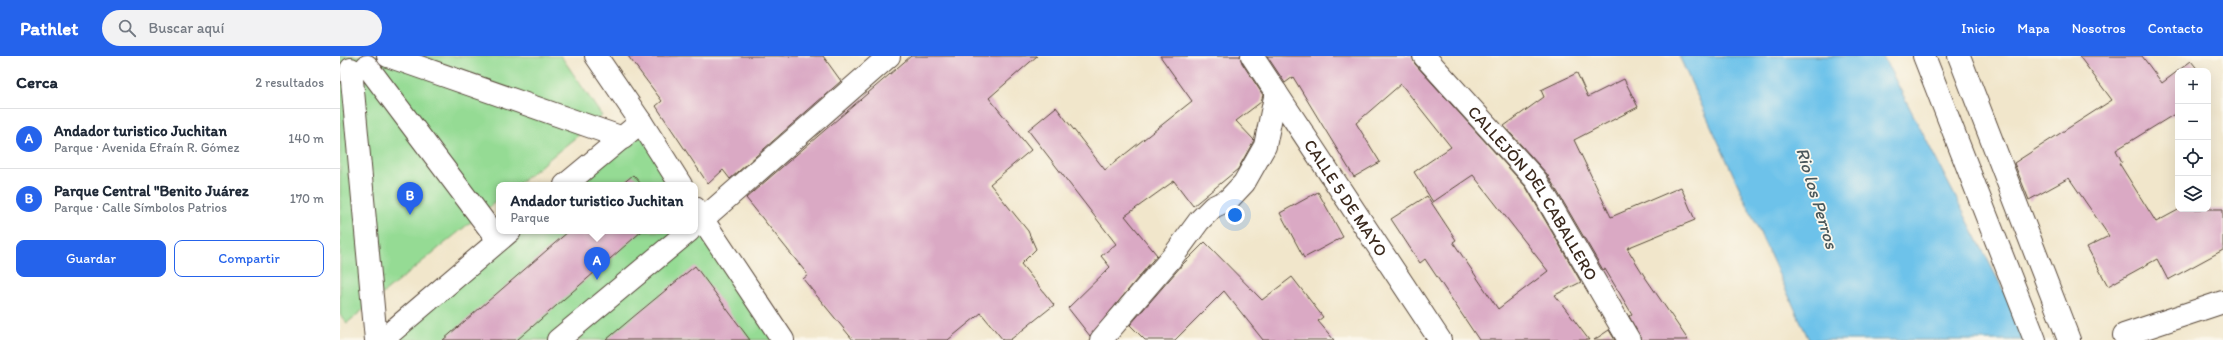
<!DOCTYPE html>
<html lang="es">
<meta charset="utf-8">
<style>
:root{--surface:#fff;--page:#f2f2f3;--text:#1f2937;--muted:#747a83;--line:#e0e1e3;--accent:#2563eb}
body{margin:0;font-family:Itim,sans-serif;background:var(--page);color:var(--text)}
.controls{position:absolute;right:12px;top:12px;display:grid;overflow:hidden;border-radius:8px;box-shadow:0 4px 16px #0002}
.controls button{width:36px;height:36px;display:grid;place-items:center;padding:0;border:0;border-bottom:1px solid var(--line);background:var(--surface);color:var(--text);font:20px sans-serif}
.you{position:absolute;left:895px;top:159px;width:14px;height:14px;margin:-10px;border:3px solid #fff;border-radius:50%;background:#1a73e8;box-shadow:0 0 0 6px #1a73e833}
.badge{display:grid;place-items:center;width:26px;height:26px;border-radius:50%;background:var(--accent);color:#fff;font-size:13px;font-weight:700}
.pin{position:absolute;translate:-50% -33px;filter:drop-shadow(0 1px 2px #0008)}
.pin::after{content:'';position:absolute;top:21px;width:14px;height:12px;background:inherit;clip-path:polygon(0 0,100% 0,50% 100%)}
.popup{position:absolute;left:156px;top:126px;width:202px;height:52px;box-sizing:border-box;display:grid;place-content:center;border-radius:8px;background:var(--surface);filter:drop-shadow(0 1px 3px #0005);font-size:13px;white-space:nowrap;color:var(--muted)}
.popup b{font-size:15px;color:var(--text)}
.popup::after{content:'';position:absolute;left:50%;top:100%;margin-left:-8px;border:8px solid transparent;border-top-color:var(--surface)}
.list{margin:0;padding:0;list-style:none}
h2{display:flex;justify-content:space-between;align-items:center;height:52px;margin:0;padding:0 16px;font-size:17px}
h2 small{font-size:13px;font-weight:400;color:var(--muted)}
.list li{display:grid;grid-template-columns:26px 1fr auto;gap:12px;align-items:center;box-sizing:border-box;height:60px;padding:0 16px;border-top:1px solid var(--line)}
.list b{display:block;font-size:15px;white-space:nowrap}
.list p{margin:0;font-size:13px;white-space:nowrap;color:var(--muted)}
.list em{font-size:13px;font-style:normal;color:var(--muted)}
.actions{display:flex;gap:8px;padding:12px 16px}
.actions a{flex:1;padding:9px 0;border:1px solid var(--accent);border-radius:8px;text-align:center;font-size:14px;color:var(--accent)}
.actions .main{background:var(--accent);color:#fff}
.icon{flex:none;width:22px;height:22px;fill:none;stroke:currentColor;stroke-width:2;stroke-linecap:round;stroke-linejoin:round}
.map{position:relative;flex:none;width:1883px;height:284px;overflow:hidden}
header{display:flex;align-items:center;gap:24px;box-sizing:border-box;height:56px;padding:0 20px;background:var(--accent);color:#fff}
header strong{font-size:19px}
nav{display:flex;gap:22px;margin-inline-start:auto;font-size:14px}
.search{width:280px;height:36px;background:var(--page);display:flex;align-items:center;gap:10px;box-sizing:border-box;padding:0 14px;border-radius:22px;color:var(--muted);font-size:15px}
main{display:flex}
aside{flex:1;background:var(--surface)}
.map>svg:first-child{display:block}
.green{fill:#95db94;stroke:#688259}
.water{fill:#6dc2ea;stroke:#547684}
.building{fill:#daa9c4}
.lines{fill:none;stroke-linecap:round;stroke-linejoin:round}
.pedestrian-casing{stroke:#564638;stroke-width:24}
.minor-casing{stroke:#564638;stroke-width:24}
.tertiary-casing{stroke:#564638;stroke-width:24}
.pedestrian{stroke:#fff;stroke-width:22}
.minor{stroke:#fff;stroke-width:22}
.tertiary{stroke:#fff;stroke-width:22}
.labels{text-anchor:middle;stroke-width:3.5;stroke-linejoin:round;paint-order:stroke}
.street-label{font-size:17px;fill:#3b2a1e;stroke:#fbf7ec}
.water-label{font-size:18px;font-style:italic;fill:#4a585b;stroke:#fbf7ec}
</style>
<header>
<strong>Pathlet</strong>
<div class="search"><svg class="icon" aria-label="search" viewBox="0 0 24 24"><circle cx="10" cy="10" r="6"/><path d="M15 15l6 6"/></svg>Buscar aquí</div>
<nav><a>Inicio</a><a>Mapa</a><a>Nosotros</a><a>Contacto</a></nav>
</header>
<main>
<aside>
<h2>Cerca<small>2 resultados</small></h2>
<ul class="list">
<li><span class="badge">A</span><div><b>Andador turistico Juchitan</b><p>Parque · Avenida Efraín R. Gómez</p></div><em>140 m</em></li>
<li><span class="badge">B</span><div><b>Parque Central &quot;Benito Juárez</b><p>Parque · Calle Símbolos Patrios</p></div><em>170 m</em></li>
</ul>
<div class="actions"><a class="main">Guardar</a><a>Compartir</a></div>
</aside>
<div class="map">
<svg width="1883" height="284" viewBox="0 0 1883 284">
<rect width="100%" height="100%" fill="#fbf7ec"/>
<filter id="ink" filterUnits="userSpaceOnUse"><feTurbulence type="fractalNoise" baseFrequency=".025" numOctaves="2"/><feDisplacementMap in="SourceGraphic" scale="8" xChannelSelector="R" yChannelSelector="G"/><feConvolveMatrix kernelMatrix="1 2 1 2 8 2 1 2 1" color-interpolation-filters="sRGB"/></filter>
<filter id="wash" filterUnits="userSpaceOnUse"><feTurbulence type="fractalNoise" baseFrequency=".012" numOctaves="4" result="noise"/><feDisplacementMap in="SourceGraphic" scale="16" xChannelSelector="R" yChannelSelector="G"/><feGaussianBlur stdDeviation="0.9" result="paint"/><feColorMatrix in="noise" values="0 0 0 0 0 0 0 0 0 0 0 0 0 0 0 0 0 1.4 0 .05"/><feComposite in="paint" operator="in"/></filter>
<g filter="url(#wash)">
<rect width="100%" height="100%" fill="#f1e6cb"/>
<!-- green -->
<path class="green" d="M0,0H221L262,60L177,129H159V143L7,267L0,259Z
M301,66L340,129H225Z
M355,152L443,284H39L170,175H355Z"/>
<!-- water -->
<path class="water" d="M1339,0H1543L1689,284H1469Z"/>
<g id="blocks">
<!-- building -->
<path class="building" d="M288,0H483L501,25L390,123L383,114L368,128L316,50L322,45Z
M571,0H697L649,42L691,94L650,128L688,175L696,193L681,208L714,249L670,284H663L641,257L608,284H513L463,223L468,219L406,142Z
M820,0H900L902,7L923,39L921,46L896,65L914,84L913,86L898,113L853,150L834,125L785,160L817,199L750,280L728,252L770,211L761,200L776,188L688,74L716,51L765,114L852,45Z
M927,0H1072L1075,8L1186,131L1241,226L1215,239L1249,284H1139L1085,203L1080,207L1051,163L1087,140L1116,184L1113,186L1158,253L1208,215L1133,119L1093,146L1074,116L1111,91L1061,28L1016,67L1040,106L1014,121L953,21L945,27Z
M1739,0H1802L1822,27L1851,5L1859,15H1838V56L1776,94L1782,106L1779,107L1816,166L1840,153H1883V194L1828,224L1817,203L1768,230L1747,191L1769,180L1729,122L1689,144L1674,107L1772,44Z
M1237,17L1248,41L1284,23L1298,51L1234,84L1271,161L1341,131L1355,164L1287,192L1305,221L1348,284H1301L1289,260L1292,258L1265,213L1263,214L1207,118L1164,70L1204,41L1201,34Z
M293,119L302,129H281Z
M978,136L1003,181L964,202L940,157Z
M229,175H302L177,284H103Z
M865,186L922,244L952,221L983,261L978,265L994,284H923L884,235L835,284H805L790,269L842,209Z
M355,210L410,284H266L292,262Z
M1269,274L1275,284H1254Z"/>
</g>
</g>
<g filter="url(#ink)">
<use href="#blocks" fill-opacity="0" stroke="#564638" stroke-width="1"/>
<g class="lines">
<!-- pedestrian casing -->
<g class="pedestrian-casing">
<path id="pedestrian" d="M48,0L283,82
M1584,0L1695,284
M27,10L158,184
M11,13L36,284"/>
</g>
<!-- minor casing -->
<g class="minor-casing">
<g id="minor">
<path d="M256,0L301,66"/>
<path id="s1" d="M912,0L1100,284"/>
<path id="s2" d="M1084,0L1196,124L1289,284"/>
<path d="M1619,0L1729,284"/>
<path d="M1784,279L1883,246"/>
<path d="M761,284L834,199L859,165L873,151L888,144L904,127L925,90L936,36"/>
</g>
</g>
<!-- tertiary casing -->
<g class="tertiary-casing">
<path id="tertiary" d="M225,129L301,66L341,129
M355,152L443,284
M355,170L549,0
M42,284L170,175
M218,284L349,175"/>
</g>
<!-- pedestrian -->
<use href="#pedestrian" class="pedestrian"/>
<!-- minor -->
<use href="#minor" class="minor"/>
<!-- tertiary -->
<use href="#tertiary" class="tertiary"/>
</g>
</g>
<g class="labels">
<!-- street labels -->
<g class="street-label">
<text dy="6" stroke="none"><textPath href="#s2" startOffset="176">CALLEJÓN DEL CABALLERO</textPath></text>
<text dy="6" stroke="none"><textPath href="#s1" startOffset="170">CALLE 5 DE MAYO</textPath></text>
</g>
<!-- water labels -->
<g class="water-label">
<text transform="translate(1477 142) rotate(73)" y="6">Rio los Perros</text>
</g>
</g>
</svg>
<div class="controls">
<button>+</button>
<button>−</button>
<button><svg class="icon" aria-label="locate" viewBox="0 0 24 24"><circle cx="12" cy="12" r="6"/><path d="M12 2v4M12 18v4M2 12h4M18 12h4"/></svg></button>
<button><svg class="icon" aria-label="layers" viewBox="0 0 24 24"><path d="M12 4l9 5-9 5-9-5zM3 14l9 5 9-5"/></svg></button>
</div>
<div class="you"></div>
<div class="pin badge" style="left:257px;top:224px">A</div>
<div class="popup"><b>Andador turistico Juchitan</b>Parque</div>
<div class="pin badge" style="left:70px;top:159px">B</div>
</div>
</main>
